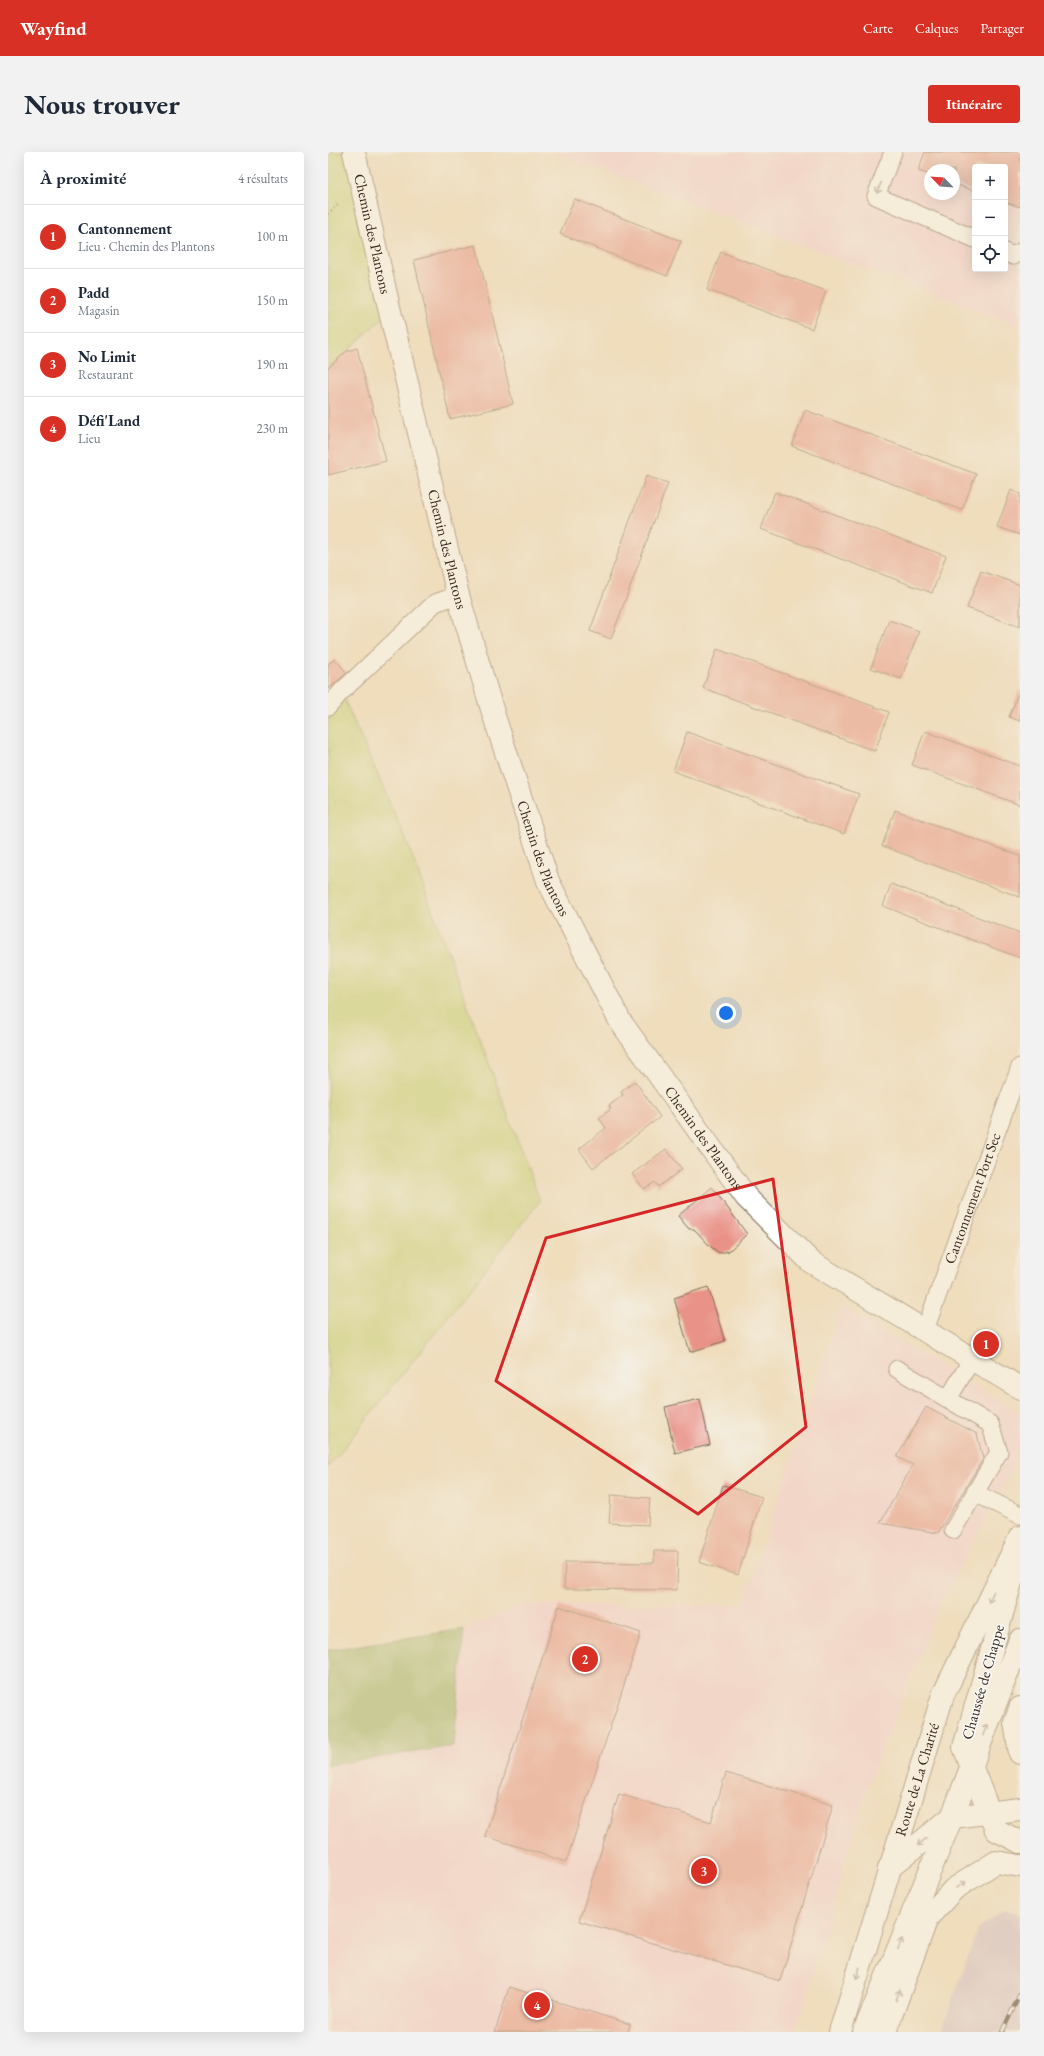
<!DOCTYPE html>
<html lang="fr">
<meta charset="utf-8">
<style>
:root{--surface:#fff;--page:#f2f2f3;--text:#1f2937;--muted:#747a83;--line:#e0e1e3;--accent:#d93025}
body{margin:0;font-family:"EB Garamond",serif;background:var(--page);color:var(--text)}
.controls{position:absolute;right:12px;top:12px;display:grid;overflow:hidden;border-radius:4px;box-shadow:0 4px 16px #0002}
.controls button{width:36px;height:36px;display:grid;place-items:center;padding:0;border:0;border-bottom:1px solid var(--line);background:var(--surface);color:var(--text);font:20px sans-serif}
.compass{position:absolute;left:596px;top:12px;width:36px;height:36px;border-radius:50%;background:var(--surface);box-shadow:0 4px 16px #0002;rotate:295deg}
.you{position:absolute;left:398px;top:861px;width:14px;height:14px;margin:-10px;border:3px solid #fff;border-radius:50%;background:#1a73e8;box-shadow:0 0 0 6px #1a73e833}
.badge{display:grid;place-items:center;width:26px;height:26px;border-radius:50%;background:var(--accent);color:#fff;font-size:13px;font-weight:700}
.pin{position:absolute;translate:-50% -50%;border:2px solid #fff;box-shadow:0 1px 4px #0006}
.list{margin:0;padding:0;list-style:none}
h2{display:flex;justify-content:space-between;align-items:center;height:52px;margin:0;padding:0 16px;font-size:17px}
h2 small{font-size:13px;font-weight:400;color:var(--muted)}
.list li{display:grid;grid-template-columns:26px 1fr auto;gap:12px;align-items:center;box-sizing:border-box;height:64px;padding:0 16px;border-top:1px solid var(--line)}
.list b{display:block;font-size:15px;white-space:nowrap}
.list p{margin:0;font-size:13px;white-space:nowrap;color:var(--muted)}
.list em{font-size:13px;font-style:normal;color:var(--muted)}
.icon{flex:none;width:22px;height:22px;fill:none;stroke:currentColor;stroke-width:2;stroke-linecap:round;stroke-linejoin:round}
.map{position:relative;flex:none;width:692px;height:1880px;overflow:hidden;border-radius:4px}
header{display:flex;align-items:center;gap:24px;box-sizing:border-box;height:56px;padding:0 20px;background:var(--accent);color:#fff}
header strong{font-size:19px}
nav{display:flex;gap:22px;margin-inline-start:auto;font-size:14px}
.intro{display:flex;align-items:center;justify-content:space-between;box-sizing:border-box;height:96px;padding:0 24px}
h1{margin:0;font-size:28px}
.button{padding:10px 18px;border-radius:4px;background:var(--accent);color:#fff;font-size:14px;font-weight:700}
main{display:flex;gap:24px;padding:0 24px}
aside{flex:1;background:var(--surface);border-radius:4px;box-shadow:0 4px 16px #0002}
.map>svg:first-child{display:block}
.built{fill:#f6cfd7;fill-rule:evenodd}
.industrial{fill:#d1bdc9}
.green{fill:#c4d274;stroke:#807e49}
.forest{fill:#9bb466;stroke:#6b6f42}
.building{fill:#e99287}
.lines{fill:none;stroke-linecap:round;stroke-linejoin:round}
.lane-casing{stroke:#7a6955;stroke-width:19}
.street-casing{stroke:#7a6955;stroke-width:24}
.secondary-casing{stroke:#7a6955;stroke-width:24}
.primary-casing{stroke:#7a6955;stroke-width:24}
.path{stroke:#7a6955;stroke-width:2.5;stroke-dasharray:1 3;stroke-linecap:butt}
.lane{stroke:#fff;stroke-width:17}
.street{stroke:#fff;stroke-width:22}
.secondary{stroke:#fff;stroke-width:22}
.primary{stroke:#fff;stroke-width:22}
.rail-casing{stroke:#3b2a1e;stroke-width:4.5}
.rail{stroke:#f6f6f2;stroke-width:3;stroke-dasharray:9;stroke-linecap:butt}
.oneway{stroke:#a79f9a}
.marked{fill:none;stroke:#d62828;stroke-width:3;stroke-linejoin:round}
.labels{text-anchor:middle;stroke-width:3.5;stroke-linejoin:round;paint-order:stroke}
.street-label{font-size:15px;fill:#3b2a1e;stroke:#f6f6f2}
</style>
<header>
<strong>Wayfind</strong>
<nav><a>Carte</a><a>Calques</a><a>Partager</a></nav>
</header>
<div class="intro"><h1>Nous trouver</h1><a class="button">Itinéraire</a></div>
<main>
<aside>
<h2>À proximité<small>4 résultats</small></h2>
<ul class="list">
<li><span class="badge">1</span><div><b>Cantonnement</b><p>Lieu · Chemin des Plantons</p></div><em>100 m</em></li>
<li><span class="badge">2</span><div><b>Padd</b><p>Magasin</p></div><em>150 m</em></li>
<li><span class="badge">3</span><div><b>No Limit</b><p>Restaurant</p></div><em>190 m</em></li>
<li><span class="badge">4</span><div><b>Défi'Land</b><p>Lieu</p></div><em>230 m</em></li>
</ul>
</aside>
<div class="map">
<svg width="692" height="1880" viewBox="0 0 692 1880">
<rect width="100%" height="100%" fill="#f6f6f2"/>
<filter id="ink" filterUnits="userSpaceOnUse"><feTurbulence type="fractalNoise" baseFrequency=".025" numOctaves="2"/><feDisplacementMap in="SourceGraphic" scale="8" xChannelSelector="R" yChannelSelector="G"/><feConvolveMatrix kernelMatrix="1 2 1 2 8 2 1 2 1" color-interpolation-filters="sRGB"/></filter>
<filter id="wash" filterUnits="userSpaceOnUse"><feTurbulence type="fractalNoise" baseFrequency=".012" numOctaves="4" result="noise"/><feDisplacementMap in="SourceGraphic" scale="16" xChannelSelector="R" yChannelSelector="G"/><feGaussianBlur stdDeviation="0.9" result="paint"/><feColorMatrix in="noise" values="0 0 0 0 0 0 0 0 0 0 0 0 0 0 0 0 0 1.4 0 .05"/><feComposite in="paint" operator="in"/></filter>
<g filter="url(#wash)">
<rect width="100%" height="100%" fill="#efddbc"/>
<!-- built -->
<path class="built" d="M224,0H692V174ZM647,15H677V117H647ZM602,18H626V42H602Z
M514,1155L692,1261V1305L612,1451L539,1635L468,1880H0V1613L126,1594L136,1477L196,1453H415Z"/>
<!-- industrial -->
<path class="industrial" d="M677,1757L692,1760V1880H613L650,1777Z"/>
<!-- green -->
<path class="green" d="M0,0H26L62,160L0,216Z
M13,540L77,685L212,1049L0,1316V555Z"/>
<!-- forest -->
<path class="forest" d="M136,1477L126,1594L0,1613V1498Z"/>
<g id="blocks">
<!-- building -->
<path class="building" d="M597,0H692V55L677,50V15H647V39L626,32V18H602V23L590,19Z
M246,47L353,89L339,124L232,82Z
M148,93L185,252L122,267L86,108Z
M393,100L498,139L484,177L379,138Z
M29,196L58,309L0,323V216L19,199Z
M477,258L648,322L634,358L464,294Z
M318,324L340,331L283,487L262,479Z
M683,338L692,342V383L669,375Z
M447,340L618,404L604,441L433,377Z
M653,419L692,433V475L639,456Z
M561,468L591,479L573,527L543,516Z
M389,497L561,560L547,599L375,536Z
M7,507L19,521L0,537V512Z
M692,537V569L681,565Z
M597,579L692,614V653L584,613Z
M359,580L531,642L516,682L345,619Z
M567,658L692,704V745L554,694Z
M563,732L692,781V806L555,754Z
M307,929L332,965L265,1016L251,997L278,976L271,966L283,957L281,954L295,943L293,940Z
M338,997L354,1017L330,1035L327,1030L316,1037L304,1022Z
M384,1035L419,1082L401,1099L391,1101L382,1094L366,1077H361L350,1064Z
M380,1135L397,1189L362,1200L346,1146Z
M652,1185L667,1193L664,1199L649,1191Z
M372,1247L382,1293L347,1301L337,1255Z
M598,1255L649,1282L655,1307L610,1381L552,1371L585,1313L569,1305Z
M395,1333L434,1345L410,1423L371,1410Z
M283,1343L322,1346L320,1373L281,1371Z
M326,1399H350L349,1438L236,1437L237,1410L326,1411Z
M231,1454L313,1481L238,1710L157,1684Z
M398,1621L505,1653L452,1829L251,1769L291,1642L383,1670Z
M181,1835L302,1872L300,1880H167Z"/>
</g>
</g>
<g filter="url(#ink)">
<use href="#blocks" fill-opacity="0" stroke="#7a6955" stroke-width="1"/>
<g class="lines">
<!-- lane casing -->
<g class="lane-casing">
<g id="lane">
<path d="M565,0L548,44L647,87"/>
<path d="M677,100L685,104L692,100"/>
<path d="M0,555L13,540L107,451L130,443"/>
<path id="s1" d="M597,1178L692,915"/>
<path d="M569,1217L662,1272L671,1300L625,1378"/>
<path d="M620,1247L644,1207"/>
<path d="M647,1341L692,1363"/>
</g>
</g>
<!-- street casing -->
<g class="street-casing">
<g id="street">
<path id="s2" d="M26,0L62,160L130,443L166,564L220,729L292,869L418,1045L483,1110L692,1236"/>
</g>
</g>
<!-- secondary casing -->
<g class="secondary-casing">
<path id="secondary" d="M692,1399L636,1595L668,1678L692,1690
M692,1556L687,1571L692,1601
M561,1716L624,1665L692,1657
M557,1880L599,1766L626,1737L668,1710L692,1714"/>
</g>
<!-- primary casing -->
<g class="primary-casing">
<g id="primary">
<path id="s3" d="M512,1880L615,1543L692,1385"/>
<path d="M536,1880L624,1665L692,1488"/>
</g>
</g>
<!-- path -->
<path class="path" d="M0,62L10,53"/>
<!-- lane -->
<use href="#lane" class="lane"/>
<!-- street -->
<use href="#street" class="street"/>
<!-- secondary -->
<use href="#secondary" class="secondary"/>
<!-- primary -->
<use href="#primary" class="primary"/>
<!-- rail casing -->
<g class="rail-casing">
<path id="rail" d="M674,1880L692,1842"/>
</g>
<!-- rail -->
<use href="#rail" class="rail"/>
</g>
<!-- one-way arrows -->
<defs><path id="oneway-shaft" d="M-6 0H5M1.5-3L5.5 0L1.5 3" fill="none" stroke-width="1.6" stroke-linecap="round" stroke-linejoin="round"/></defs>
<g class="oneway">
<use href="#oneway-shaft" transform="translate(551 36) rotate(111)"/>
<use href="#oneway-shaft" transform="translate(663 1445) rotate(116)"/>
<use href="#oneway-shaft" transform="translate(657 1578) rotate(-69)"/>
<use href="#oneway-shaft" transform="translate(594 1690) rotate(141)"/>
<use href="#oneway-shaft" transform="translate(633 1733) rotate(-32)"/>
<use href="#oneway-shaft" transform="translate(572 1792) rotate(-68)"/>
<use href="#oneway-shaft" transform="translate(530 1821) rotate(107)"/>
<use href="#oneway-shaft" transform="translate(570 1843) rotate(-70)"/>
</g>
</g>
<!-- marked area -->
<path d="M0 0H692V1880H0ZM445,1027L478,1275L370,1362L168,1229L218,1086Z" fill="#efddbc" fill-opacity=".55" fill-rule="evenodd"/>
<path class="marked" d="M445,1027L478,1275L370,1362L168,1229L218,1086Z"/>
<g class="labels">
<!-- street labels -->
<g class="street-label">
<text dy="5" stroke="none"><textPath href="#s2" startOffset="84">Chemin des Plantons</textPath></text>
<text dy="5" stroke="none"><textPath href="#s2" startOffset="408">Chemin des Plantons</textPath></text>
<text dy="5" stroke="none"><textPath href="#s2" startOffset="732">Chemin des Plantons</textPath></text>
<text dy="5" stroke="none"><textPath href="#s2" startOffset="1056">Chemin des Plantons</textPath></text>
<text dy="5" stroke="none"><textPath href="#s1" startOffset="140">Cantonnement Port Sec</textPath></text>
<text transform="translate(655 1530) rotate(-74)" y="5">Chaussée de Chappe</text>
<text dy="5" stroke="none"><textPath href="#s3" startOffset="264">Route de La Charité</textPath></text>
</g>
</g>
</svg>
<div class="controls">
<button>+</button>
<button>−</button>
<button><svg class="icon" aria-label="locate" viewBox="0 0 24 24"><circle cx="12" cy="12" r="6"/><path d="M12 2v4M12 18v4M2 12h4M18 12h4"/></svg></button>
</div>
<svg class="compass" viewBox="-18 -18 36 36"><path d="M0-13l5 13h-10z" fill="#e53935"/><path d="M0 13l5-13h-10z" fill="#747a83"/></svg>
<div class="you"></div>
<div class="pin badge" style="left:658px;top:1192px">1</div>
<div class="pin badge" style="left:257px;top:1507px">2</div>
<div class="pin badge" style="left:376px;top:1719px">3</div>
<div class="pin badge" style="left:209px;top:1853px">4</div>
</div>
</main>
